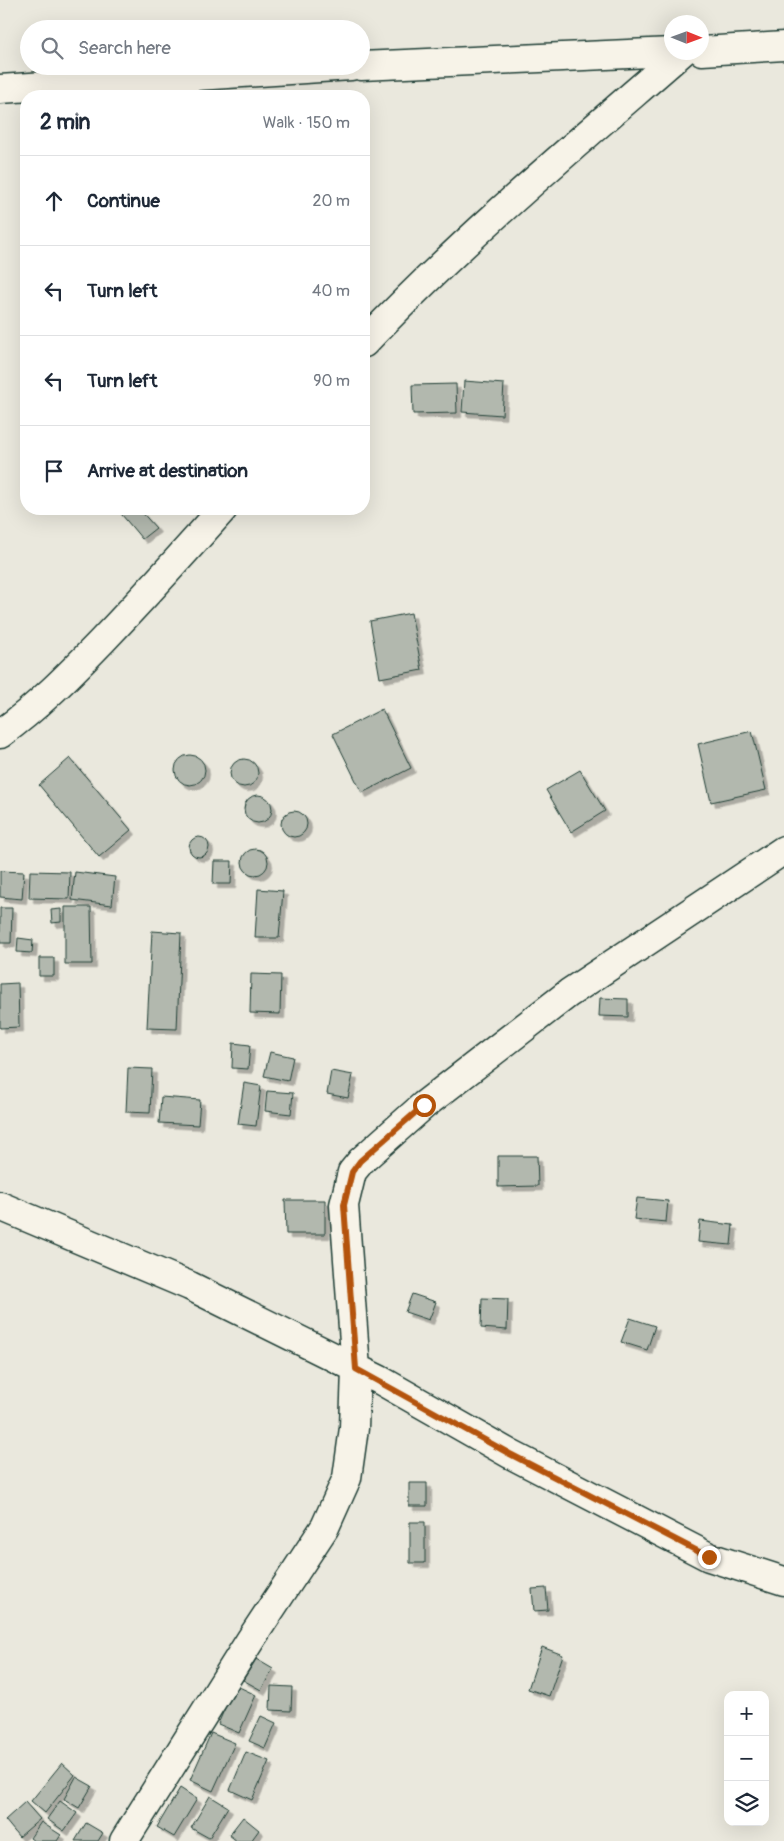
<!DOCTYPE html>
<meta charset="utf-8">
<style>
:root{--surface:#fff;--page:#f6f6f7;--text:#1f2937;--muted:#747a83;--line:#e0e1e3}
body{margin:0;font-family:Pangolin,sans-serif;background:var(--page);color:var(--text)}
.controls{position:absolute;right:15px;bottom:15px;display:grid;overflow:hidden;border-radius:10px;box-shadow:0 5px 20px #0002}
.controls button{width:45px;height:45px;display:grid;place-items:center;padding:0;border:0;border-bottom:1px solid var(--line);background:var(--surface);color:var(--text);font:25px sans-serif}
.compass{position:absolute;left:664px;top:15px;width:45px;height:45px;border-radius:50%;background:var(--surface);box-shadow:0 5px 20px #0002;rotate:91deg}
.stop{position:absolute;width:15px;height:15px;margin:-11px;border:4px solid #b45309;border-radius:50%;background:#fff}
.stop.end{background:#b45309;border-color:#fff;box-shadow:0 1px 5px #0008}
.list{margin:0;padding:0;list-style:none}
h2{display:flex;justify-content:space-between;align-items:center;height:65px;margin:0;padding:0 20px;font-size:21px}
h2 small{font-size:16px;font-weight:400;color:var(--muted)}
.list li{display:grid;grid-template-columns:32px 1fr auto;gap:15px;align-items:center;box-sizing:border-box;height:90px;padding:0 20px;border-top:1px solid var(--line)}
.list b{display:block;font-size:19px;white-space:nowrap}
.list em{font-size:16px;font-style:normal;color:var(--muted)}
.icon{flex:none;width:28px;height:28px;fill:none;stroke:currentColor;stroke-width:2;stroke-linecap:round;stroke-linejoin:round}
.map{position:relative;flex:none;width:784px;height:1841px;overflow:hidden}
.search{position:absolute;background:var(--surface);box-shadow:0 5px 20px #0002;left:20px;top:20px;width:350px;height:55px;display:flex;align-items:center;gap:12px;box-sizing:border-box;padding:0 18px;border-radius:28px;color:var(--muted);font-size:19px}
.panel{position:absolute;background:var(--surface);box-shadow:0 5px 20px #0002;left:20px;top:90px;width:350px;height:425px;border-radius:20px}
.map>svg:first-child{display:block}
.building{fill:#b2b8ae;stroke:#1f3d34;filter:url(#shadow)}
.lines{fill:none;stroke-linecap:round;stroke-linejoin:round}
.minor-casing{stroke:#1f3d34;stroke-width:31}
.major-casing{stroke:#1f3d34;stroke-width:31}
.minor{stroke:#f7f3e8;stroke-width:28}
.major{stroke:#f7f3e8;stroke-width:28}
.route{stroke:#b45309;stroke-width:6}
</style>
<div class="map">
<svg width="784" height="1841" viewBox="0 0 784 1841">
<defs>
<filter id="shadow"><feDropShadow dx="4.5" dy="4.5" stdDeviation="0" flood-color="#0004"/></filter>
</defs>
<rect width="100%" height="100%" fill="#eae8dd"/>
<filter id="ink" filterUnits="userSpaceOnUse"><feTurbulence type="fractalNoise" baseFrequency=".02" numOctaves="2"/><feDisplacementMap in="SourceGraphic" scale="10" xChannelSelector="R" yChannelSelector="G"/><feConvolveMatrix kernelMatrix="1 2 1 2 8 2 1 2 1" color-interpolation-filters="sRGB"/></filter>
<g filter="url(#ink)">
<!-- building -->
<path class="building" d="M464,381L504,384L502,415L462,412Z
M456,384L457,413L413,414L412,385Z
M117,509H139L156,528L142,539Z
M411,613L422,670L380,678L370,621Z
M382,709L411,768L362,793L333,734Z
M752,731L766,790L711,802L698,744Z
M175 770a15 15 0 1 1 30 0a15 15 0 1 1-30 0Z
M70,758L131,830L99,857L39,785Z
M230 773a14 14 0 1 1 28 0a14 14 0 1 1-28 0Z
M580,770L605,811L571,832L546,790Z
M244 809a14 14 0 1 1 28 0a14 14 0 1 1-28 0Z
M281 824a13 13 0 1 1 26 0a13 13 0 1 1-26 0Z
M189 847a10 10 0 1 1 20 0a10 10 0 1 1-20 0Z
M242 862a13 13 0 1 1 26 0a13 13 0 1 1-26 0Z
M214,861H232L231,884H213Z
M0,871L24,872L22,899L0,897Z
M30,871L70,872L69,899L29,898Z
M75,872L115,877L112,905L72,900Z
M258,889L283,891L279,938H255Z
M65,907H91L92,964H65Z
M0,908H12L11,943H0Z
M61,909V922L52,923L51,910Z
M152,931L181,933L177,1029L147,1028Z
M18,938L33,940L32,953L17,952Z
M39,958H54V976H39Z
M251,974L281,975L280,1014L250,1013Z
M18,983L19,1027L0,1028V984Z
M600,998L628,999V1017L599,1016Z
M233,1043L250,1045L248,1069L232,1068Z
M270,1052L293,1057L288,1081L264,1076Z
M128,1068L152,1069L150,1113L126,1112Z
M331,1071L353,1075L348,1098L327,1094Z
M244,1083L261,1086L256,1126L238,1124Z
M267,1091L293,1093L291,1114L265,1111Z
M161,1097L200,1100L198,1125L159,1123Z
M498,1156H537L538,1186L498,1187Z
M637,1198L668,1201L666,1222L634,1219Z
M285,1200H325V1234H286Z
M700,1221L733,1225L731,1245L698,1242Z
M412,1294L436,1302L429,1320L405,1312Z
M482,1298L508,1299L507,1330L481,1328Z
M630,1318L655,1326L647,1350L621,1342Z
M409,1483H427V1506H409Z
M410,1522H425V1563H410Z
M546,1588L548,1610L534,1611L532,1589Z
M542,1647L563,1655L549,1696L528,1689Z
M256,1659L273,1669L261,1690L243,1680Z
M235,1685L256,1695L239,1733L218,1724Z
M271,1686L292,1687L291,1711L270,1710Z
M261,1716L276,1723L265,1748L249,1741Z
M211,1733L235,1743L213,1791L190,1780Z
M246,1752L269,1761L252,1800L230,1790Z
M62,1763L75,1775L45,1813L31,1801Z
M76,1777L92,1786L79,1808L64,1799Z
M180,1788L197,1799L174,1837L157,1827Z
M210,1796L228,1807L209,1838L191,1828Z
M60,1801L77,1813L64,1831L47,1819Z
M25,1802L40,1819L19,1837L5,1820Z
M243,1817L259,1830L251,1841H237L229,1835Z
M41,1822L61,1835L57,1841H34L30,1838Z
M86,1823L103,1833L98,1841H75Z"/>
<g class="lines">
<!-- minor casing -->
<g class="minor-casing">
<path id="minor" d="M364,343C463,239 574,146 682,52
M0,734C38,707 70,674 102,641C143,598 183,554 223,509
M0,1206L190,1286L380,1380L510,1454L709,1557L784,1581
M124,1841L251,1639L325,1527L347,1478L354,1428L356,1369L344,1205L352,1172L361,1161L424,1105L569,993L784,850"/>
</g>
<!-- major casing -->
<g class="major-casing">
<path id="major" d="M702,51L784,46
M361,66L672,52
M0,89L351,66"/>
</g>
<!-- minor -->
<use href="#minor" class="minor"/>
<!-- major -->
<use href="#major" class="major"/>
</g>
</g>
<g class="lines" filter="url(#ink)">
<!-- route -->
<path class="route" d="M424,1105L360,1161L352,1172L344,1205L356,1369L510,1454L709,1557"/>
</g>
</svg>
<div class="controls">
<button>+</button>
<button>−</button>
<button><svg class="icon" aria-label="layers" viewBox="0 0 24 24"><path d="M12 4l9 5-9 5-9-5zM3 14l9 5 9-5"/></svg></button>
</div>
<svg class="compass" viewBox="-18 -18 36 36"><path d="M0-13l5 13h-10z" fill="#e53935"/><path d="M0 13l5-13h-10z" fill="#747a83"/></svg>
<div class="stop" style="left:424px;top:1105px"></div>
<div class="stop end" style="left:709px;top:1557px"></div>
<div class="search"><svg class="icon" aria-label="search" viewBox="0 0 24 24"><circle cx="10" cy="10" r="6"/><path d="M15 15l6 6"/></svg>Search here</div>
<section class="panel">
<h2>2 min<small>Walk · 150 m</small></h2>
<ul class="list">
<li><svg class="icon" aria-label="ahead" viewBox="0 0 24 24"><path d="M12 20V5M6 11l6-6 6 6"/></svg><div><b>Continue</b></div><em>20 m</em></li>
<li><svg class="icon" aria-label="left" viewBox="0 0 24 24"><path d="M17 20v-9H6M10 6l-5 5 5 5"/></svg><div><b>Turn left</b></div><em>40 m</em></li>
<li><svg class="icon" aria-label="left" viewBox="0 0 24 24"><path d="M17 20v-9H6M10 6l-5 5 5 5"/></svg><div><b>Turn left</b></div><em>90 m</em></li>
<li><svg class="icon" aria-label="arrive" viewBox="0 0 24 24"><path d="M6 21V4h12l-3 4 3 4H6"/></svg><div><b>Arrive at destination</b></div></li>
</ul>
</section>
</div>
